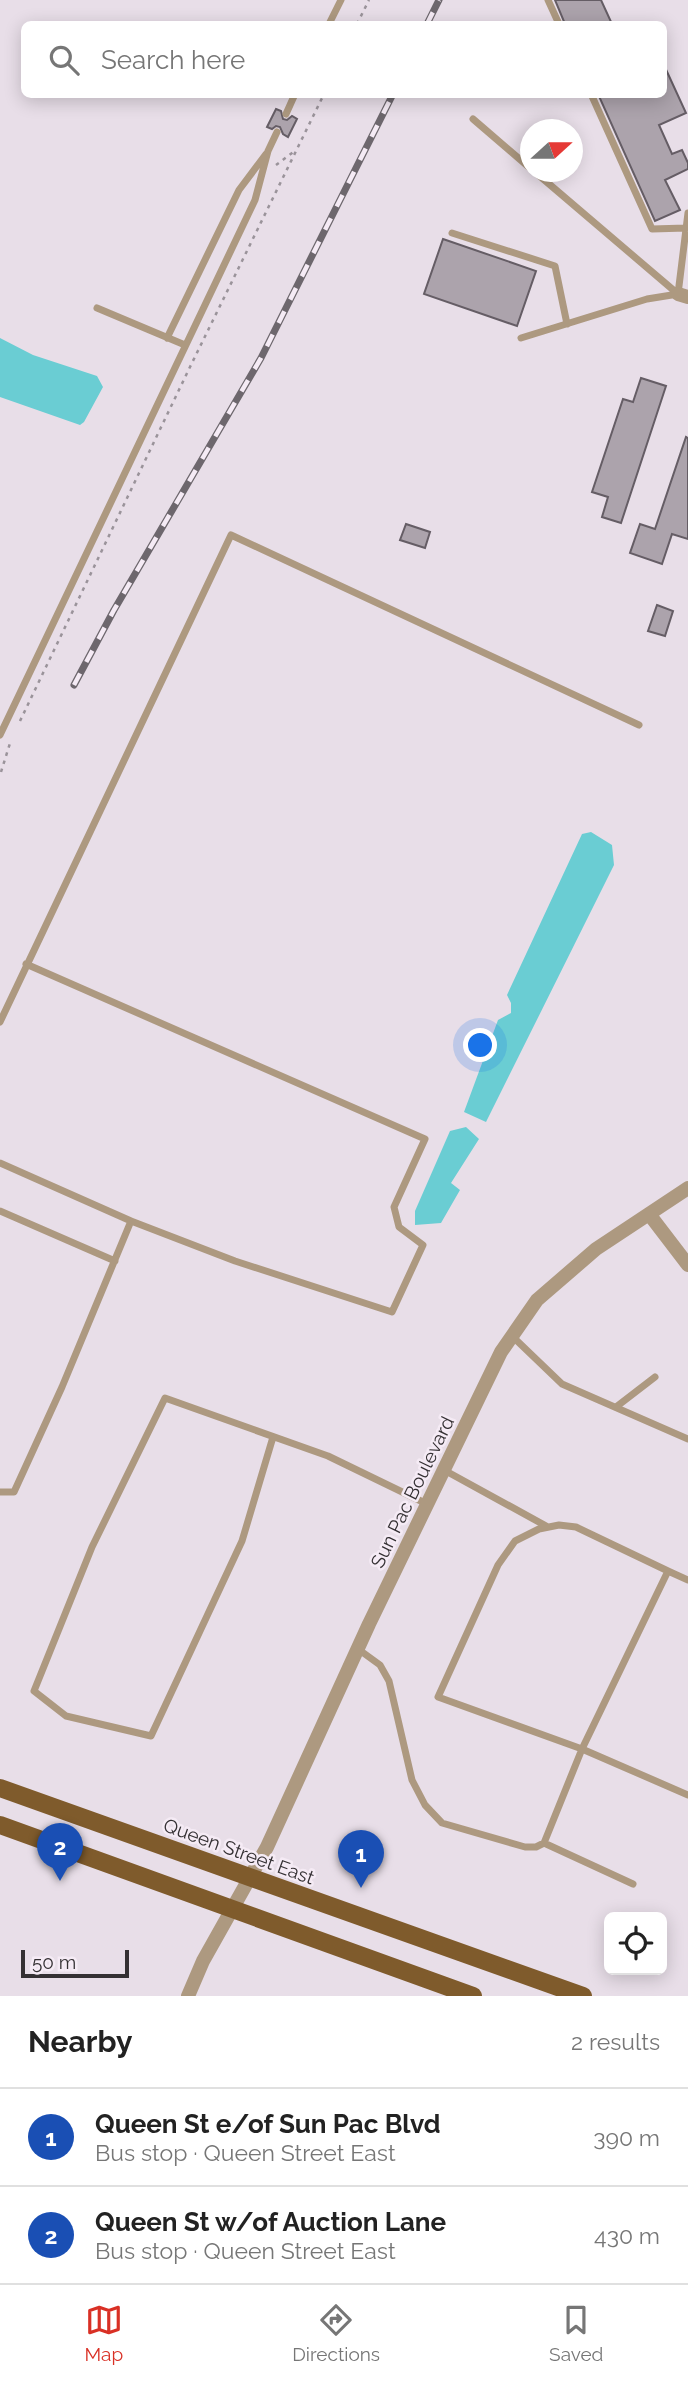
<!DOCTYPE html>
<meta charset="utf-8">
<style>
:root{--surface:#fff;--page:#f2f2f2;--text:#222;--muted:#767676;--line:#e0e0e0;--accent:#d93025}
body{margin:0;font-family:Raleway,sans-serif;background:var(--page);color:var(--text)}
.controls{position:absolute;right:21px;bottom:21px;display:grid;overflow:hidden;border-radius:10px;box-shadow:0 4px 18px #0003}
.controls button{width:63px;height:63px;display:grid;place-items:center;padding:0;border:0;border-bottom:2px solid var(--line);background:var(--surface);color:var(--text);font:35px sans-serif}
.compass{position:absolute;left:520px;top:119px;width:63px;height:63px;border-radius:50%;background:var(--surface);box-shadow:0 4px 18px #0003;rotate:69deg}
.scale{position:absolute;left:21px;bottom:18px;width:108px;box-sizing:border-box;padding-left:7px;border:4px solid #343033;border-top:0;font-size:19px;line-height:24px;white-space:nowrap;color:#343033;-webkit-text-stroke:5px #f5ebf5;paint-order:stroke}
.you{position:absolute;left:481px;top:1046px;width:24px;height:24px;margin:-18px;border:5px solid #fff;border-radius:50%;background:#1a73e8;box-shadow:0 0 0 10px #1a73e833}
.badge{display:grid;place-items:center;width:46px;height:46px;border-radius:50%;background:var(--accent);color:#fff;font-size:23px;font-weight:700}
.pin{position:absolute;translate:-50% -58px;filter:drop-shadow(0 2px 4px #0008)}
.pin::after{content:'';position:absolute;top:37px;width:24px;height:21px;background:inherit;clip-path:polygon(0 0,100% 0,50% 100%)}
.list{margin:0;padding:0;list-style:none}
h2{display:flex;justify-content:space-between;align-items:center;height:91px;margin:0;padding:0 28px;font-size:30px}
h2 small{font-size:23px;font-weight:400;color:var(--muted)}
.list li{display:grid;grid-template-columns:46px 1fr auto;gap:21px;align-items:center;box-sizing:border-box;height:98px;padding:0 28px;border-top:2px solid var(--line)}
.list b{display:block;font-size:26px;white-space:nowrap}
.list p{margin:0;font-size:23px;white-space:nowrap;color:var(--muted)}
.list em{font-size:23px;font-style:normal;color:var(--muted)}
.icon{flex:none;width:38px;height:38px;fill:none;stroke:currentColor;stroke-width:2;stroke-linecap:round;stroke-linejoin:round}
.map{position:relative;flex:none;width:688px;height:1996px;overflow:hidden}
.search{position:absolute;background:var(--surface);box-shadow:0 4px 18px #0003;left:21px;right:21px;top:21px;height:77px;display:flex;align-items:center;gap:18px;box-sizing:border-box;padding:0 24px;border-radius:10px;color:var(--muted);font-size:26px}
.sheet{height:287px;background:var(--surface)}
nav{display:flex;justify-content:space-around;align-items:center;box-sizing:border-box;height:98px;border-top:2px solid var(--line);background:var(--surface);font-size:19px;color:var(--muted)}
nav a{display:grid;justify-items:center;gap:4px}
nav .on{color:var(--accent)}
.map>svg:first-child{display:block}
.water{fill:#6acdd3}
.building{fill:#aca3ac;stroke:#655d65;stroke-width:2}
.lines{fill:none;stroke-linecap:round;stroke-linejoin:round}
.path{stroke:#9a939a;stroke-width:2.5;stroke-dasharray:3.5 5;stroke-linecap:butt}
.lane{stroke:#ad9980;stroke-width:7}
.street{stroke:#ad9980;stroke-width:14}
.primary{stroke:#7f5b2c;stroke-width:18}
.rail-casing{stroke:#6d676d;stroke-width:7}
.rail{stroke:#f5ebf5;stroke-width:4.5;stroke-dasharray:13;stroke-linecap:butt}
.labels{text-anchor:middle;stroke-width:5;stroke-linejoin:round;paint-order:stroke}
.street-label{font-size:19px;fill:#343033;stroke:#f5ebf5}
</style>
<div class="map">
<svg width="688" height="1996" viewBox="0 0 688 1996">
<rect width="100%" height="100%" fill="#e8dee8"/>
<!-- water -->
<path class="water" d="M0,338L33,355L97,376L103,387L84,422L80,425L0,397Z
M591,832L612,845L614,865L486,1122L464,1112L498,1020L511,1013V1003L507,995L582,834Z
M466,1127L479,1139L451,1183L460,1190L441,1223L415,1225V1211L450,1131Z"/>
<!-- building -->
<path class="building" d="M555,0H601L612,24H565Z
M663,63L686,113L659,125L672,154L682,150L688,163V169L665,180L680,210L655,221L598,94H663Z
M276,109L281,111L283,119L287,120L292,116L297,119L288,137L283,134L280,127L276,126L272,129L267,127Z
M443,239L536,271L517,326L424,294Z
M641,378L666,386L621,523L602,517L608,497L592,492L623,399L633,402Z
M686,437L688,438V539L672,534L662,564L630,553L640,524L655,529Z
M406,524L430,532L425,548L400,540Z
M657,605L673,611L665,636L648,631Z"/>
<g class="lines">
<!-- path -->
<path class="path" d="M357,24L369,0
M276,165L296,150
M20,721L189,369L324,94
M1,772L11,740"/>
<!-- lane -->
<path class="lane" d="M548,0L559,24
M329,24L341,0
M591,94L652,229L686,228
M286,114L295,94
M473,119L530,168
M535,172L678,294
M452,233L555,266L567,324
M678,294L688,213
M97,308L185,345
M167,338L239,190L266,154
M521,338L647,299L678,294
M0,735L255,200L268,151L277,132
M0,1022L231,535L639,725
M0,1163L131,1221
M0,1211L115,1261
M512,1336L562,1384L688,1439
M616,1407L655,1377
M273,1437L242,1541L151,1736L66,1716L34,1691L92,1547L165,1398L328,1456L427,1504
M444,1470L548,1527
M0,1492H14L62,1387L131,1221L235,1261L392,1312L423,1245L399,1227L394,1207L425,1139L26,964
M668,1571L688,1580
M358,1649L380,1665L389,1681L412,1780L425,1805L442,1823L525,1847H536L544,1843L582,1749L668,1571L576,1527L559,1525L539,1529L515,1541L498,1565L438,1697L582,1749L688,1795
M544,1843L633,1884"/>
<!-- street -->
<path class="street" d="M678,294L688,297
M649,1214L688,1265
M188,1996L203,1961L267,1847L369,1624L501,1352L537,1300L596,1249L688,1188"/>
<!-- primary -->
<path class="primary" d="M0,1788L583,1996
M0,1825L473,1996"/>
<!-- rail casing -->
<g class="rail-casing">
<path id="rail" d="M427,24L439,0
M74,685L114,610L261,358L393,94"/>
</g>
<!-- rail -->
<use href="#rail" class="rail"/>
</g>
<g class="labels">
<!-- street labels -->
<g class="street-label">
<text transform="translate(412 1492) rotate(-64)" y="7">Sun Pac Boulevard</text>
<text transform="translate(239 1851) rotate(20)" y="7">Queen Street East</text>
</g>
</g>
</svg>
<div class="controls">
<button><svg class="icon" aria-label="locate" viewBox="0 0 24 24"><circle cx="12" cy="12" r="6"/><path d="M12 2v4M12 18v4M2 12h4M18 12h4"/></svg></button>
</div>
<svg class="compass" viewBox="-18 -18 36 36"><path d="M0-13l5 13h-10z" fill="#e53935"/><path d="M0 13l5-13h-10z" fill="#767676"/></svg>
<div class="scale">50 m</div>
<div class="you"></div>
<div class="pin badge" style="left:361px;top:1888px;background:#1a4fb4">1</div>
<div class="pin badge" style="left:60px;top:1881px;background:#1a4fb4">2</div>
<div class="search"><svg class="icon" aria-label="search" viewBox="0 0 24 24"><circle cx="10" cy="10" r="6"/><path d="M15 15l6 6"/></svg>Search here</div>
</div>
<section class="sheet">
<h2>Nearby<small>2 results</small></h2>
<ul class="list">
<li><span class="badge" style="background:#1a4fb4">1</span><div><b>Queen St e/of Sun Pac Blvd</b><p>Bus stop · Queen Street East</p></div><em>390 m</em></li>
<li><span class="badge" style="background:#1a4fb4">2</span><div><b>Queen St w/of Auction Lane</b><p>Bus stop · Queen Street East</p></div><em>430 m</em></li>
</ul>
</section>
<nav>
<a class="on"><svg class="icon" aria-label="map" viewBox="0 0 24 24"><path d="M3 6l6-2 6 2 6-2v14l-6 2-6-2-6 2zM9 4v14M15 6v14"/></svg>Map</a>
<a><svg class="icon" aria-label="directions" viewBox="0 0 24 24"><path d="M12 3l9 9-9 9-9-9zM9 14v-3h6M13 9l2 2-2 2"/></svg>Directions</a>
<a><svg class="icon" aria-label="saved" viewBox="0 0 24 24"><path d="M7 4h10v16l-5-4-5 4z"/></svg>Saved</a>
</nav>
